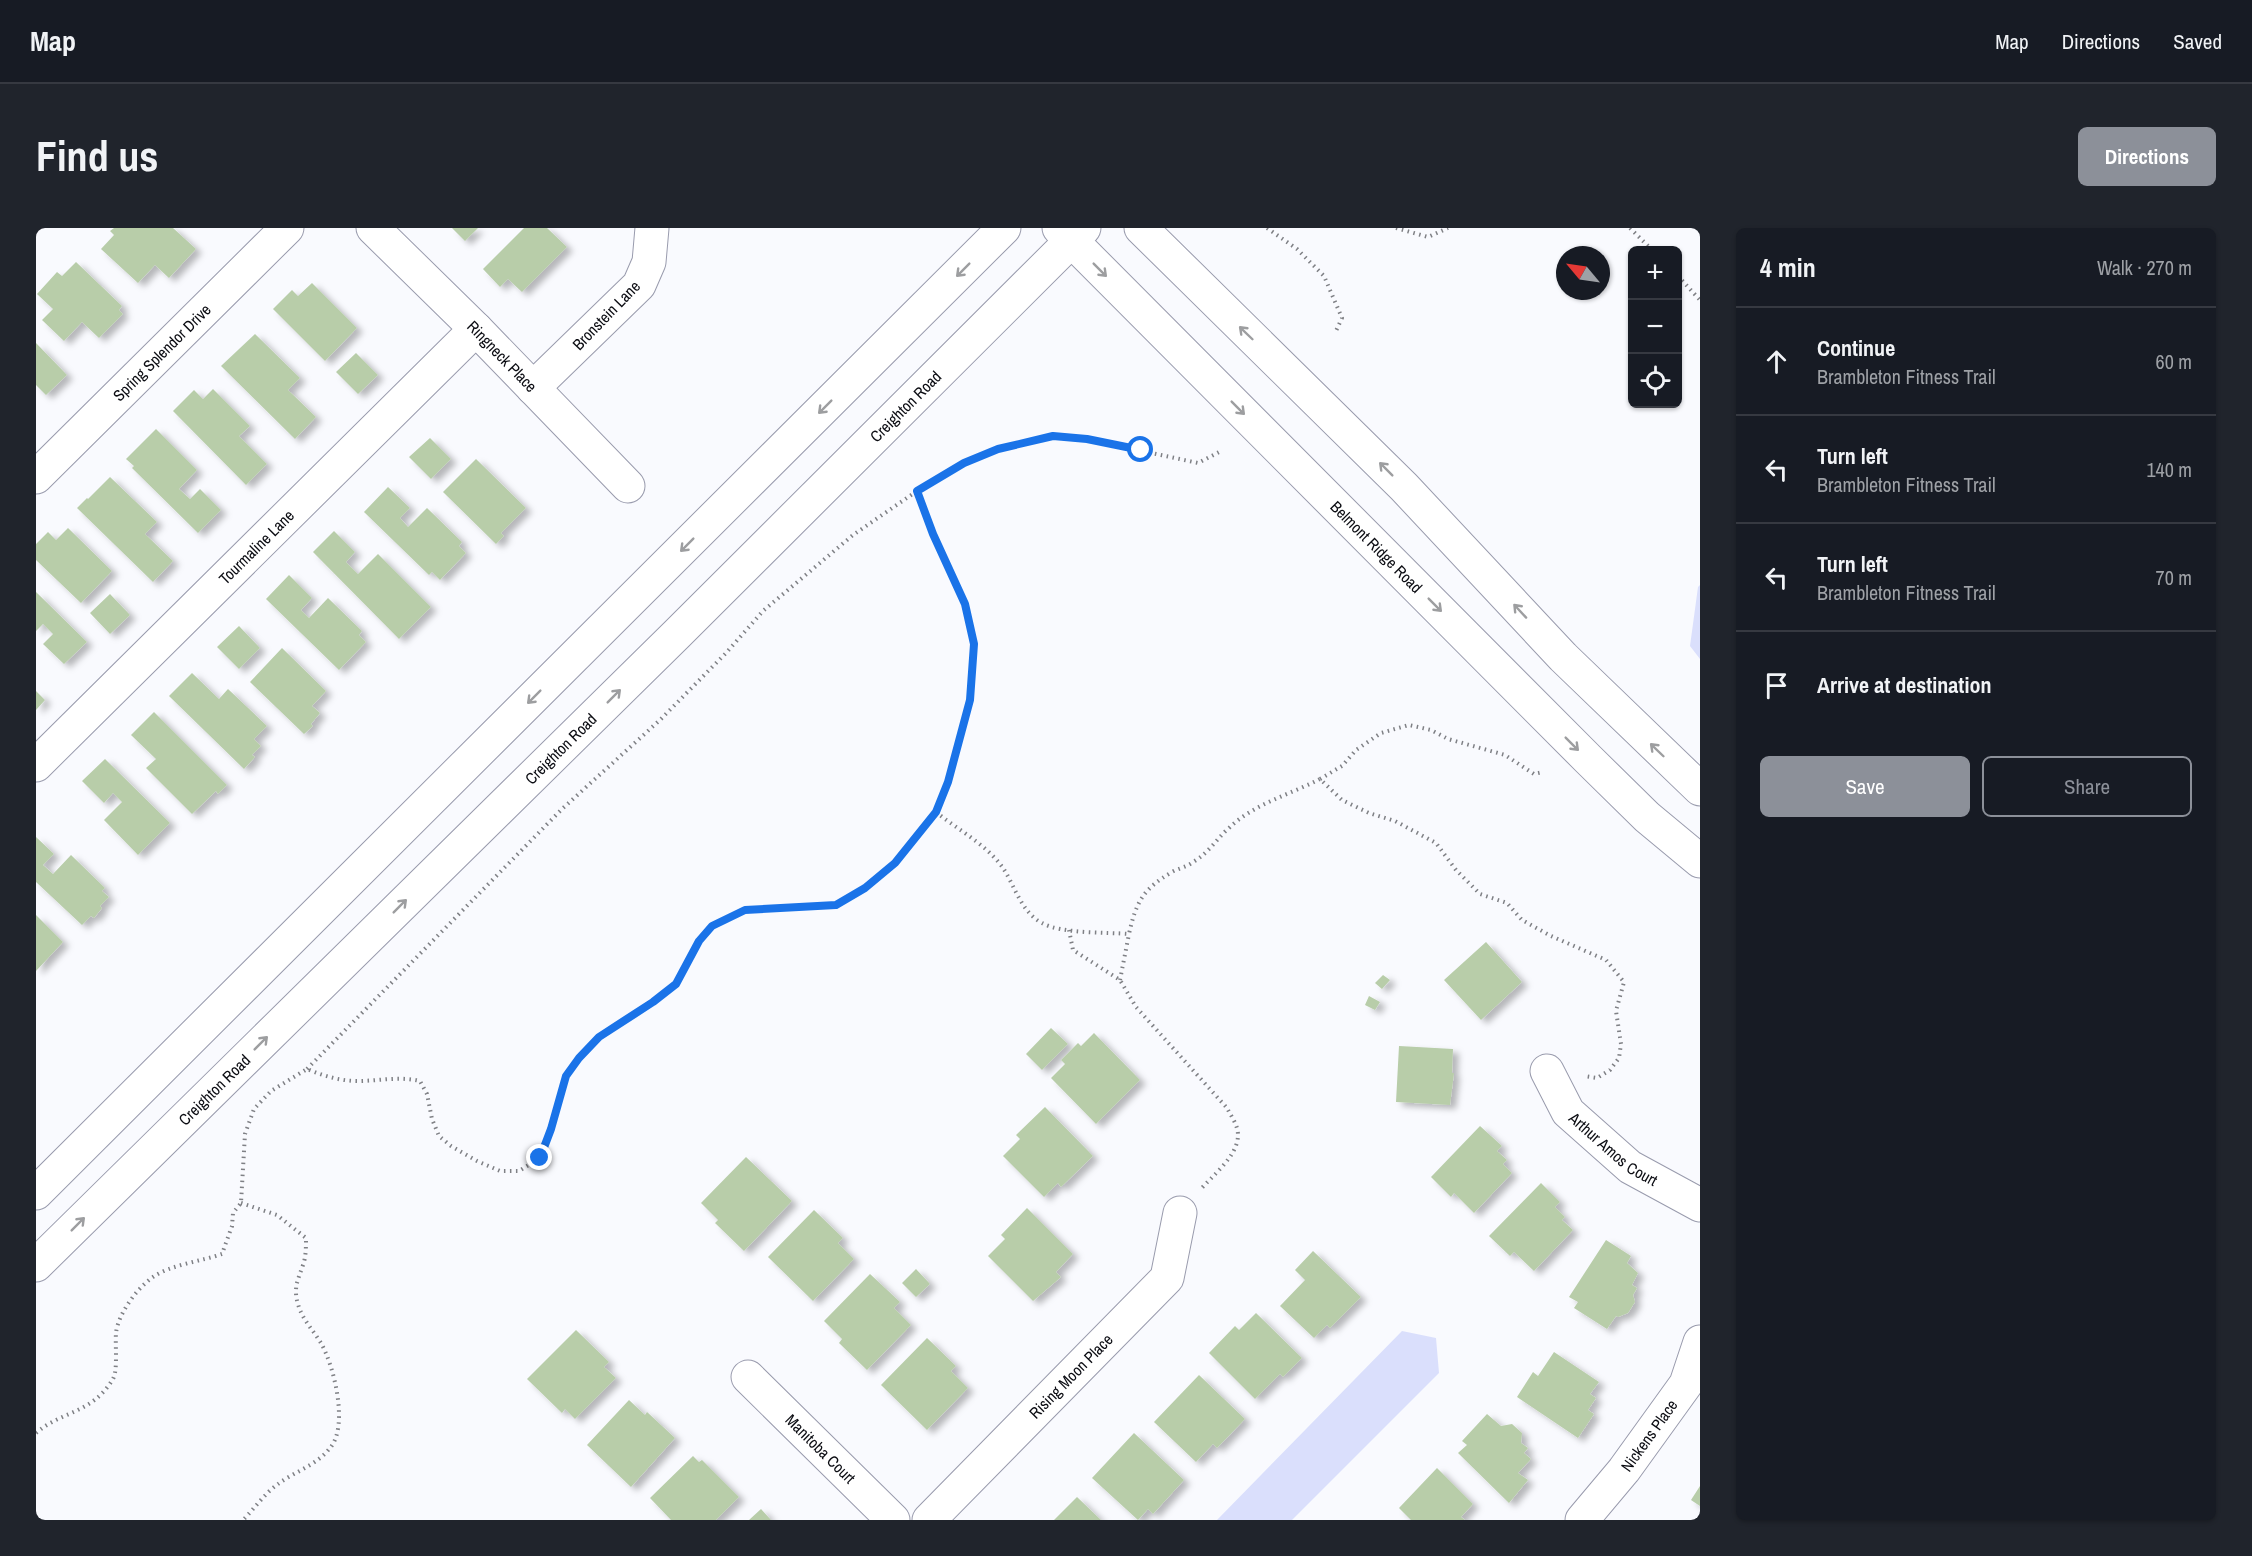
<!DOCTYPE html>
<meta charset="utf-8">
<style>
:root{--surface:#171b24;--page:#20242c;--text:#f1f3f6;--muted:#9ea1a6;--line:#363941;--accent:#8c9099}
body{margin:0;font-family:"Archivo Narrow",sans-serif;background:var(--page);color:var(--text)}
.controls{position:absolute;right:18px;top:18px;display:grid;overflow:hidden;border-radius:9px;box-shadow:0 2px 4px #0004}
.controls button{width:54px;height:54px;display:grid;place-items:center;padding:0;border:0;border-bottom:2px solid var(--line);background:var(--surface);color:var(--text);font:30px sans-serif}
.compass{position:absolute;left:1520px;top:18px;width:54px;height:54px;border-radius:50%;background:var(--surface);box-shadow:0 2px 4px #0004;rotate:299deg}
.stop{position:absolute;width:18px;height:18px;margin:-14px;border:4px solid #1a73e8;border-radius:50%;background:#fff}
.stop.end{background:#1a73e8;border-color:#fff;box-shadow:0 2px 6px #0008}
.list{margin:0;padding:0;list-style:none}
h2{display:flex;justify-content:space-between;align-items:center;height:78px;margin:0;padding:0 24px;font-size:26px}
h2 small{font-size:20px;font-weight:400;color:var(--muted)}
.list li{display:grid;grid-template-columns:39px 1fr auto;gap:18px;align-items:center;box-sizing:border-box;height:108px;padding:0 24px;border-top:2px solid var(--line)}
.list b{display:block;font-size:22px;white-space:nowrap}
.list p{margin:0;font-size:20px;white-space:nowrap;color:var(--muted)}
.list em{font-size:20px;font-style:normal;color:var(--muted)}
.actions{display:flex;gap:12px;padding:18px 24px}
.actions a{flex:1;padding:14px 0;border:2px solid var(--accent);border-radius:9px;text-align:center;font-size:21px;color:var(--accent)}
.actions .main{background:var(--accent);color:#fff}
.icon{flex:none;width:33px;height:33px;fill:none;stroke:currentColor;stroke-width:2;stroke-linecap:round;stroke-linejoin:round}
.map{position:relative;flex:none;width:1664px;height:1292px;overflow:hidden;border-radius:9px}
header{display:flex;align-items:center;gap:36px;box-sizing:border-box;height:84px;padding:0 30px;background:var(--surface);border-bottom:2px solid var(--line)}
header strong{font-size:28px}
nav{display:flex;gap:33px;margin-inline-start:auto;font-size:21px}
.intro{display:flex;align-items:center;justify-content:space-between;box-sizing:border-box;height:144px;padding:0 36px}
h1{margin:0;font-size:42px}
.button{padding:15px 27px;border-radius:9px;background:var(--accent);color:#fff;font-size:21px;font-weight:700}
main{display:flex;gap:36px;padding:0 36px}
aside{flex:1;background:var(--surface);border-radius:9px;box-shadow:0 2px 4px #0004}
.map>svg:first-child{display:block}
.green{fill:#dadffc}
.building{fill:#b8cda9;filter:url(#shadow)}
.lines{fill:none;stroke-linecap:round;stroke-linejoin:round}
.minor-casing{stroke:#999bad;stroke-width:35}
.major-casing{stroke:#999bad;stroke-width:35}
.path{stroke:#7f8085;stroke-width:4;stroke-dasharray:1.5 4.5;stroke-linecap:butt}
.minor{stroke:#fff;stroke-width:33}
.major{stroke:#fff;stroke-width:33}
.oneway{stroke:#9d9ea0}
.route{stroke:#1a73e8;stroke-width:8}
.labels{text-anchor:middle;stroke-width:4.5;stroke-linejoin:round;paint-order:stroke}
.street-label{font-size:16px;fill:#0b0c12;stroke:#fff}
</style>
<header>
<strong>Map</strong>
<nav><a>Map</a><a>Directions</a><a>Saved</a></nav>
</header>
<div class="intro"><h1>Find us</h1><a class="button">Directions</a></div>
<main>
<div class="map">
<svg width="1664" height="1292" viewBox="0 0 1664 1292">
<defs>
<filter id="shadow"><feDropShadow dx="6" dy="4" stdDeviation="3" flood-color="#0004"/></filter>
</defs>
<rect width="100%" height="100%" fill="#f9fafe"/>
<!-- green -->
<path class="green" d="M1664,357V431L1654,418L1662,359Z
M1366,1103L1400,1110L1403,1145L1256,1292H1181Z"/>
<!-- building -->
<path class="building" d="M78,0H137L160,21L133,50L119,37L102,55L65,21L78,7L74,3Z
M416,0H442L429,13Z
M488,0H511L531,19L486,64L472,51L464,59L447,41Z
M40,34L86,78L83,82L87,86L63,110L46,94L28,113L6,92L17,81L1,66L21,44L26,48Z
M276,55L321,100L289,133L237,81L256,62L262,68Z
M219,106L264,150L252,162L280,189L259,211L185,138Z
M0,115L31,147L10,167L0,157Z
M320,125L342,147L322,166L300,144Z
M177,161L214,198L203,208L231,236L210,257L137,183L158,162L167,171Z
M120,201L161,242L143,261L154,271L164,261L185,282L162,305L96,240L98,238L90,231Z
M394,210L415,231L395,251L373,229Z
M440,231L490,280L465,305L468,308L460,316L407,264Z
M74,249L121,294L109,306L137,333L117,354L41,280L51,270L52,271Z
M352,259L374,280L364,290L372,299L391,280L426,314L423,318L430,325L404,352L396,344L393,347L328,284Z
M32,300L76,343L45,375L0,332V316L12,304L20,312Z
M298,303L319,324L310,334L322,346L342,326L395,379L363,411L277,324Z
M253,347L276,370L265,382L273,390L292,370L326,403L323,407L330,414L303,442L230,371Z
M0,364L51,414L28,436L7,416L17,406L7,396L0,403Z
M74,366L94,387L74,406L54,385Z
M203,398L224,420L203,441L181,419Z
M246,420L290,463L276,478L284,485L275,496L277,498L268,506L214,454Z
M156,445L183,471L192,461L231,498L218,511L225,518L216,527L219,529L208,541L133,468Z
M0,463L9,472L0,482Z
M118,484L191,557L182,566L180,563L156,586L110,540L120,531L95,507Z
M69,531L134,595L102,627L68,592L86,574L77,565L68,575L46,553Z
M0,609L18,626L7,637L17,646L35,627L69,660L66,663L73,669L64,678L66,680L58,690L55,688L46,697L0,654Z
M0,687L27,714L0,743Z
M1450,714L1486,754L1445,792L1408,752Z
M1347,747L1354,752L1346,761L1339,755Z
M1333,768L1344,774L1339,782L1329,777Z
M1015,800L1032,816L1006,842L990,826Z
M1058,805L1104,852L1060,896L1015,850L1029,836L1025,832L1042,815L1045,818Z
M1363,818L1417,821L1416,845H1418L1414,877L1360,874Z
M1009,879L1057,928L1025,959L1022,955L1008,969L967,928L984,911L980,907Z
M1444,898L1466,918L1461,923L1471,932L1467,936L1476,945L1438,985L1418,965L1415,969L1395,949Z
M710,929L756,973L708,1023L679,995L682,992L665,975Z
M1505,955L1524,974L1519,979L1529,989L1526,992L1537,1002L1498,1043L1478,1024L1474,1028L1453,1008Z
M991,980L1037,1026L1020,1044L1025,1049L997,1073L952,1028L969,1011L965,1007Z
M778,982L807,1010L802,1015L818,1031L777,1073L732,1029Z
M1570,1012L1595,1028L1591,1035L1602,1045L1596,1057L1601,1060L1597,1067L1599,1074L1592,1085L1582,1089L1580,1088L1571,1101L1538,1080L1542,1074L1533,1069Z
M1277,1023L1325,1069L1294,1100L1291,1097L1278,1110L1244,1078L1269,1052L1259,1042Z
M880,1041L894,1056L880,1069L866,1055Z
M834,1046L864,1074L858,1080L875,1097L831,1142L803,1115L806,1111L788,1093Z
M1220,1085L1266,1130L1247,1149L1244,1146L1219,1171L1173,1125L1199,1098L1203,1102Z
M540,1102L573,1134L568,1139L580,1150L539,1191L529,1181L526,1185L491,1151Z
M891,1110L920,1138L915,1143L932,1160L891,1202L845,1157Z
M1518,1124L1563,1154L1554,1166L1560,1170L1552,1182L1558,1186L1542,1210L1481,1169L1497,1144L1502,1148Z
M1163,1147L1209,1191L1181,1220L1177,1216L1160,1234L1118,1194Z
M593,1172L609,1187L611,1184L639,1210L595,1259L551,1217Z
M1451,1186L1465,1198L1476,1196L1486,1205L1485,1215L1492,1220L1488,1225L1495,1231L1482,1245L1492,1252L1473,1275L1422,1225L1431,1217L1426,1213Z
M1098,1205L1148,1252L1117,1286L1112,1281L1102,1292L1056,1250Z
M657,1228L663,1234L666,1232L703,1269L680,1292H635L614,1270Z
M1401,1240L1437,1276L1425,1289L1429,1292H1375L1363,1280Z
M1664,1258V1278L1655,1272Z
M1041,1269L1065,1292H1018Z
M725,1281L735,1292H713Z"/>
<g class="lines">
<!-- minor casing -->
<g class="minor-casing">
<g id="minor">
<path id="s1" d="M337,0L440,101L592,258"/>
<path d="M497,160L603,57L613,34L616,0"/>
<path id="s2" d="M0,249L251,0"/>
<path id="s3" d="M0,537L440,101"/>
<path id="s4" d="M1511,843L1532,884L1594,939L1664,977"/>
<path d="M0,965L968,0"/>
<path id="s5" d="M0,1037L641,406L1048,0"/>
<path id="s6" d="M712,1149L857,1292"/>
<path id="s7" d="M893,1292L1131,1050L1144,985"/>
<path id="s8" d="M1546,1292L1588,1242L1650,1156L1664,1114"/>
</g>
</g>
<!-- major casing -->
<g class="major-casing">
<g id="major">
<path id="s9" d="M1023,0L1552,531L1611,589L1664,633"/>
<path d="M1105,0L1368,259L1527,429L1664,561"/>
</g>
</g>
<!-- path -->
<path class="path" d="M1231,0L1261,21L1288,48L1306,90L1299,105
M1360,0L1392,9L1412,0
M1594,0L1616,22
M1642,48L1664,72
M1284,551L1306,538L1320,522L1345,505L1373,497L1395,502L1412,511L1469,527L1498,546L1507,544
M900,584C922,602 950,616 967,640C979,658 985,684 1006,695C1025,706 1070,704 1093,706C1100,674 1107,661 1136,644C1143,640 1151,639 1157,634C1173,625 1181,610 1194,599C1218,576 1255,566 1284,551L1306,572L1333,585L1359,593L1400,615L1420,642L1444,666L1471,675L1486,692L1515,708L1570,732L1588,754L1580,783L1585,816L1583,830L1574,842L1561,850L1548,848
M1033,702L1037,722L1084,752L1100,779L1191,880C1195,888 1202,897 1202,907C1202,928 1177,947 1164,962
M1084,752L1093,706
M271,841L526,581L624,492L690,425L727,383L817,307L881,263
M205,975L241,987L270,1010C270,1019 270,1029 267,1037C262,1052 257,1060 262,1076C266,1091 277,1102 285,1115C298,1138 313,1198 294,1220C281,1237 258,1244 242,1256C229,1265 218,1281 207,1292
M0,1205C25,1183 56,1186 77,1151C82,1142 79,1117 80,1105C82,1086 101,1060 117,1049C134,1037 166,1033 186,1026L196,998L197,985L205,975L209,906L218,881L235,863L271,841C288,848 304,853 322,853C343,853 363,848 384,853L391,866L396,891L403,908L415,918L441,933L464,943H483L504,930L515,901L530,848L542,830L563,809L617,774L640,756L663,713L676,698L709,682L800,677L829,660L859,635L900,584L912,554L934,472L938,416L929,377L897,306L881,263L928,235L962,221L1017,208L1051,211L1162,235L1185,223"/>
<!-- minor -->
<use href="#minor" class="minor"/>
<!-- major -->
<use href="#major" class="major"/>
</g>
<!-- one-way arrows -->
<defs><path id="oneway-shaft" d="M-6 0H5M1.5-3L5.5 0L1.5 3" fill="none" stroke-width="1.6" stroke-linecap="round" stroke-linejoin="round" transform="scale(1.5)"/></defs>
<g class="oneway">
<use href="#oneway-shaft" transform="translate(927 42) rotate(135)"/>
<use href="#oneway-shaft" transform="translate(1064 42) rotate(45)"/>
<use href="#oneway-shaft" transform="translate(1210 105) rotate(-136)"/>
<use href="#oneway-shaft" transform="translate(789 179) rotate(135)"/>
<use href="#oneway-shaft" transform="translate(1202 180) rotate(45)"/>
<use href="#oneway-shaft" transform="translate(1350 241) rotate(-135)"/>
<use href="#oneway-shaft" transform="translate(651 317) rotate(135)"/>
<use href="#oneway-shaft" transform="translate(1399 377) rotate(45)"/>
<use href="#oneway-shaft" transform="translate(1484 383) rotate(-133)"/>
<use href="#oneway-shaft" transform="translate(578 468) rotate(-45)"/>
<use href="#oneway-shaft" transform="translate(498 469) rotate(135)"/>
<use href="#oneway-shaft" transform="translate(1536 516) rotate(45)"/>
<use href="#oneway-shaft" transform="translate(1621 522) rotate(-136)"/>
<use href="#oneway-shaft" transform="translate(364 678) rotate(-45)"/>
<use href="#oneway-shaft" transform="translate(225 815) rotate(-45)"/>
<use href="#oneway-shaft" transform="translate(42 996) rotate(-45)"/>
</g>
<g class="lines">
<!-- route -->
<path class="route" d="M504,930L515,901L530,848L543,830L563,809L617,774L640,756L663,713L676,698L709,682L800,677L829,660L859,635L900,584L912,554L934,472L938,416L929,376L897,306L881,263L928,235L962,221L1017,208L1051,211L1105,222"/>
</g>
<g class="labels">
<!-- street labels -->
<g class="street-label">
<text transform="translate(570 87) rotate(-46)" y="6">Bronstein Lane</text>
<text dy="6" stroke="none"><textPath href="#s2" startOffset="177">Spring Splendor Drive</textPath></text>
<text dy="6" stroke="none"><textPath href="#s1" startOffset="182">Ringneck Place</textPath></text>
<text dy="6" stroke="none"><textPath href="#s5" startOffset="1222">Creighton Road</textPath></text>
<text dy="6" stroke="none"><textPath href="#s3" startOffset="310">Tourmaline Lane</textPath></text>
<text dy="6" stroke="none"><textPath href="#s9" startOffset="450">Belmont Ridge Road</textPath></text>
<text dy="6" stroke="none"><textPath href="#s5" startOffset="736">Creighton Road</textPath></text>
<text dy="6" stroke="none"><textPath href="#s5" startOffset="250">Creighton Road</textPath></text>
<text dy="6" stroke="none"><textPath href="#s4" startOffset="105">Arthur Amos Court</textPath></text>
<text dy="6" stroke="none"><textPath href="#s7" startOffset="202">Rising Moon Place</textPath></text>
<text dy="6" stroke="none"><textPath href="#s8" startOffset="108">Nickens Place</textPath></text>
<text dy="6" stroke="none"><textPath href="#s6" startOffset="102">Manitoba Court</textPath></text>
</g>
</g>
</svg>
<div class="controls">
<button>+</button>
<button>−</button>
<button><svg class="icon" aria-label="locate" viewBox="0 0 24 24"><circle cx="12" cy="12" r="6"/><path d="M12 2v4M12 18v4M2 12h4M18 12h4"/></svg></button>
</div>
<svg class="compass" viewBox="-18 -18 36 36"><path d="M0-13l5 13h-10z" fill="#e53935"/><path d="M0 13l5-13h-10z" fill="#9ea1a6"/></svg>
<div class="stop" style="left:1105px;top:222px"></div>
<div class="stop end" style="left:504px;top:930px"></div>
</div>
<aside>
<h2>4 min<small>Walk · 270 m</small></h2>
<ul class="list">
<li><svg class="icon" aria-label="ahead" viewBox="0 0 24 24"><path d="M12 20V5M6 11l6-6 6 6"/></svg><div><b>Continue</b><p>Brambleton Fitness Trail</p></div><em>60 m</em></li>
<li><svg class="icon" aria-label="left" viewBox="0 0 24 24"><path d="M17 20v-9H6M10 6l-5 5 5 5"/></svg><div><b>Turn left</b><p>Brambleton Fitness Trail</p></div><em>140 m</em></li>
<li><svg class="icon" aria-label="left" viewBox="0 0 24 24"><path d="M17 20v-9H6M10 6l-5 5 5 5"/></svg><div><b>Turn left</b><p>Brambleton Fitness Trail</p></div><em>70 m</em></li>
<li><svg class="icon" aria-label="arrive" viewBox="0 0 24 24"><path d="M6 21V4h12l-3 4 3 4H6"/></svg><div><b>Arrive at destination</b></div></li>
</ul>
<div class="actions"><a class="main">Save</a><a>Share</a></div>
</aside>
</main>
